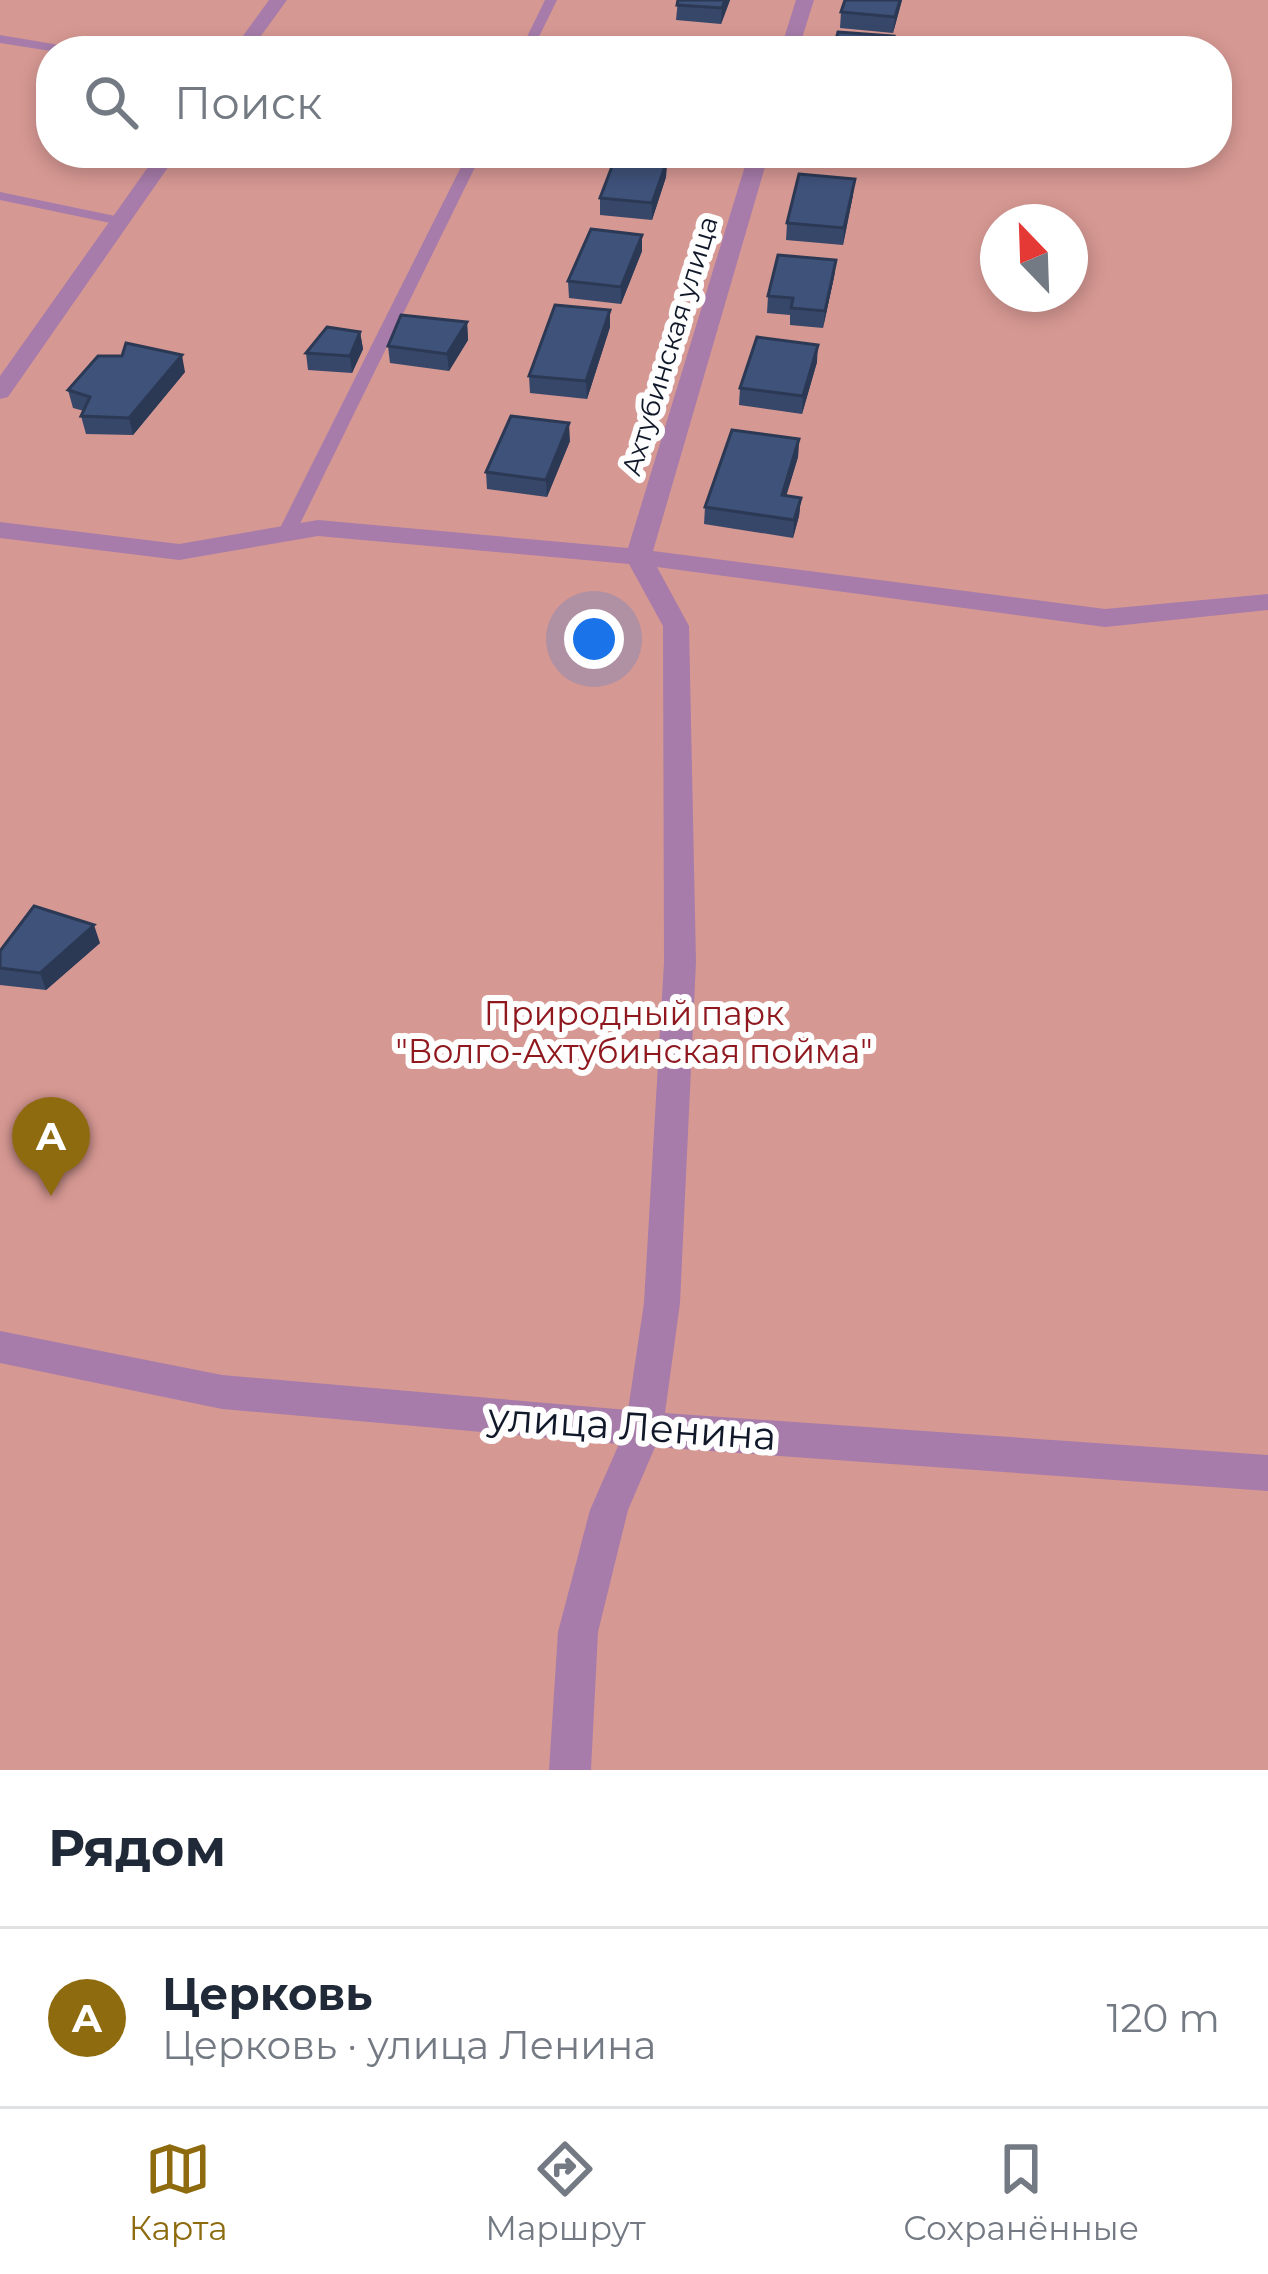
<!DOCTYPE html>
<html lang="ru">
<meta charset="utf-8">
<style>
:root{--surface:#fff;--page:#f2f2f3;--text:#1f2937;--muted:#747a83;--line:#e0e1e3;--accent:#8e6b0f}
body{margin:0;font-family:Montserrat,sans-serif;background:var(--page);color:var(--text)}
.compass{position:absolute;left:980px;top:204px;width:108px;height:108px;border-radius:50%;background:var(--surface);box-shadow:0 6px 18px #0003;rotate:337deg}
.you{position:absolute;left:594px;top:639px;width:42px;height:42px;margin:-30px;border:9px solid #fff;border-radius:50%;background:#1a73e8;box-shadow:0 0 0 18px #1a73e833}
.badge{display:grid;place-items:center;width:78px;height:78px;border-radius:50%;background:var(--accent);color:#fff;font-size:39px;font-weight:700}
.pin{position:absolute;translate:-50% -99px;filter:drop-shadow(0 3px 6px #0008)}
.pin::after{content:'';position:absolute;top:63px;width:42px;height:36px;background:inherit;clip-path:polygon(0 0,100% 0,50% 100%)}
.list{margin:0;padding:0;list-style:none}
h2{display:flex;justify-content:space-between;align-items:center;height:156px;margin:0;padding:0 48px;font-size:51px}
h2 small{font-size:39px;font-weight:400;color:var(--muted)}
.list li{display:grid;grid-template-columns:78px 1fr auto;gap:36px;align-items:center;box-sizing:border-box;height:180px;padding:0 48px;border-top:3px solid var(--line)}
.list b{display:block;font-size:45px;white-space:nowrap}
.list p{margin:0;font-size:39px;white-space:nowrap;color:var(--muted)}
.list em{font-size:39px;font-style:normal;color:var(--muted)}
.icon{flex:none;width:66px;height:66px;fill:none;stroke:currentColor;stroke-width:2;stroke-linecap:round;stroke-linejoin:round}
.map{position:relative;flex:none;width:1268px;height:1770px;overflow:hidden}
.search{position:absolute;background:var(--surface);box-shadow:0 6px 18px #0003;left:36px;right:36px;top:36px;height:132px;display:flex;align-items:center;gap:30px;box-sizing:border-box;padding:0 42px;border-radius:48px;color:var(--muted);font-size:45px}
.sheet{height:336px;background:var(--surface)}
nav{display:flex;justify-content:space-around;align-items:center;box-sizing:border-box;height:168px;border-top:3px solid var(--line);background:var(--surface);font-size:33px;color:var(--muted)}
nav a{display:grid;justify-items:center;gap:6px}
nav .on{color:var(--accent)}
.map>svg:first-child{display:block}
.green{fill:#d69893;fill-rule:evenodd}
.lines{fill:none;stroke-linecap:round;stroke-linejoin:round}
.lane{fill:#a77caa;fill-rule:evenodd}
.street{fill:#a77caa;fill-rule:evenodd}
.wall{fill:#364769}
.shaded-wall{fill:#2c3955}
.building{fill:#3f527a;stroke:#2c3955;stroke-width:3}
.labels{text-anchor:middle;stroke-width:12;stroke-linejoin:round;paint-order:stroke}
.far-street-label{font-size:27px;fill:#101829;stroke:#fefefe}
.park-label{font-size:33px;fill:#8f171e;stroke:#fefefe}
.near-street-label{font-size:39px;fill:#101829;stroke:#fefefe}
</style>
<div class="map">
<svg width="1268" height="1770" viewBox="0 0 1268 1770">
<rect width="100%" height="100%" fill="#cfddf9"/>
<!-- green -->
<path class="green" d="M0,0H1268V1770H0ZM51,51H1217V153H51ZM998,222H1070V294H998Z"/>
<g class="lines">
<!-- lane -->
<path class="lane" d="M545,0H557L532,51H520Z
M0,35L71,47L77,51H51L0,43Z
M468,153H482L295,534L286,539L280,538L277,534Z
M0,192L120,217L127,221L120,225L0,200Z"/>
<!-- street -->
<path class="street" d="M269,0H287L250,51H232Z
M796,0H814L798,51H780Z
M158,153H178L8,397L0,399V376Z
M749,153H769L653,551L1105,609L1268,594V610L1105,627L657,567L689,626L696,962L680,1303L665,1413L1268,1455V1491L655,1447L628,1510L598,1632L591,1770H549L558,1632L590,1510L619,1444L222,1409L0,1363V1331L222,1375L628,1410L644,1303L664,962L663,626L629,564L318,536L179,560L0,538V522L179,544L318,520L628,548Z"/>
</g>
<!-- wall -->
<path class="wall" d="M678,0H730L721,24L676,20Z
M902,0L893,33L840,28L841,12Z
M810,153H862L859,165L809,160Z
M667,161L666,177L652,220L600,215V198Z
M853,195L843,245L786,240L787,223Z
M642,251L621,304L569,298L568,281Z
M836,260L834,277L823,328L790,325V315L767,313L768,296Z
M467,322L468,340L449,371L390,363L388,346Z
M610,327L587,399L530,393L529,376Z
M360,332L363,349L352,373L308,370L306,353Z
M817,362L802,414L739,405L740,388Z
M185,372L133,435L86,434L81,416L84,411L73,408L68,390Z
M799,439L798,457L786,496L801,498L799,516L793,538L704,524L705,507Z
M570,441L547,497L487,489L486,472Z
M100,943L46,990L0,985V951Z"/>
<!-- shaded-wall -->
<path class="shaded-wall" d="M725,0H730L721,24L722,8Z
M900,0H902L893,33L895,17Z
M667,161L666,177L652,220V203Z
M855,179L853,195L843,245L844,228Z
M642,235V251L621,304V287Z
M836,260L834,277L823,328L825,311Z
M610,310V327L587,399L586,381Z
M467,322L468,340L449,371L447,354Z
M360,332L363,349L352,373L350,356Z
M818,345L817,362L802,414L803,396Z
M182,355L185,372L133,435L129,418Z
M569,423L570,441L547,497L546,480Z
M799,439L798,457L781,513L782,495Z
M801,498L799,516L793,538L794,520Z
M94,925L100,943L46,990L40,973Z"/>
<!-- building -->
<path class="building" d="M678,0H725L722,8L677,5Z
M845,0H900L895,17L841,12Z
M838,32L894,36L891,51H833Z
M670,39L713,43L710,51H664Z
M616,156L667,161L652,203L600,198Z
M799,174L855,179L844,228L787,223Z
M591,229L642,235L621,287L568,281Z
M778,255L836,260L825,311L791,308L793,298L768,296Z
M555,305L610,310L586,381L529,376Z
M401,315L467,322L447,354L388,346Z
M327,327L360,332L350,356L306,353Z
M757,337L818,345L803,396L740,388Z
M126,343L182,355L129,418L81,416L90,397L68,390L98,356H122Z
M511,416L569,423L546,480L486,472Z
M732,430L799,439L782,495L801,498L794,520L705,507Z
M34,906L94,925L40,973L0,968V951Z"/>
<g class="labels">
<!-- far-street labels -->
<g class="far-street-label">
<text transform="translate(670 346) rotate(-73)" y="9">Ахтубинская улица</text>
</g>
<!-- park labels -->
<g class="park-label">
<text x="634" y="1025">Природный парк<tspan x="634" dy="38">"Волго-Ахтубинская пойма"</tspan></text>
</g>
<!-- near-street labels -->
<g class="near-street-label">
<text transform="translate(632 1426) rotate(4)" y="14">улица Ленина</text>
</g>
</g>
</svg>
<svg class="compass" viewBox="-18 -18 36 36"><path d="M0-13l5 13h-10z" fill="#e53935"/><path d="M0 13l5-13h-10z" fill="#747a83"/></svg>
<div class="you"></div>
<div class="pin badge" style="left:51px;top:1196px">A</div>
<div class="search"><svg class="icon" aria-label="search" viewBox="0 0 24 24"><circle cx="10" cy="10" r="6"/><path d="M15 15l6 6"/></svg>Поиск</div>
</div>
<section class="sheet">
<h2>Рядом<small></small></h2>
<ul class="list">
<li><span class="badge">A</span><div><b>Церковь</b><p>Церковь · улица Ленина</p></div><em>120 m</em></li>
</ul>
</section>
<nav>
<a class="on"><svg class="icon" aria-label="map" viewBox="0 0 24 24"><path d="M3 6l6-2 6 2 6-2v14l-6 2-6-2-6 2zM9 4v14M15 6v14"/></svg>Карта</a>
<a><svg class="icon" aria-label="directions" viewBox="0 0 24 24"><path d="M12 3l9 9-9 9-9-9zM9 14v-3h6M13 9l2 2-2 2"/></svg>Маршрут</a>
<a><svg class="icon" aria-label="saved" viewBox="0 0 24 24"><path d="M7 4h10v16l-5-4-5 4z"/></svg>Сохранённые</a>
</nav>
